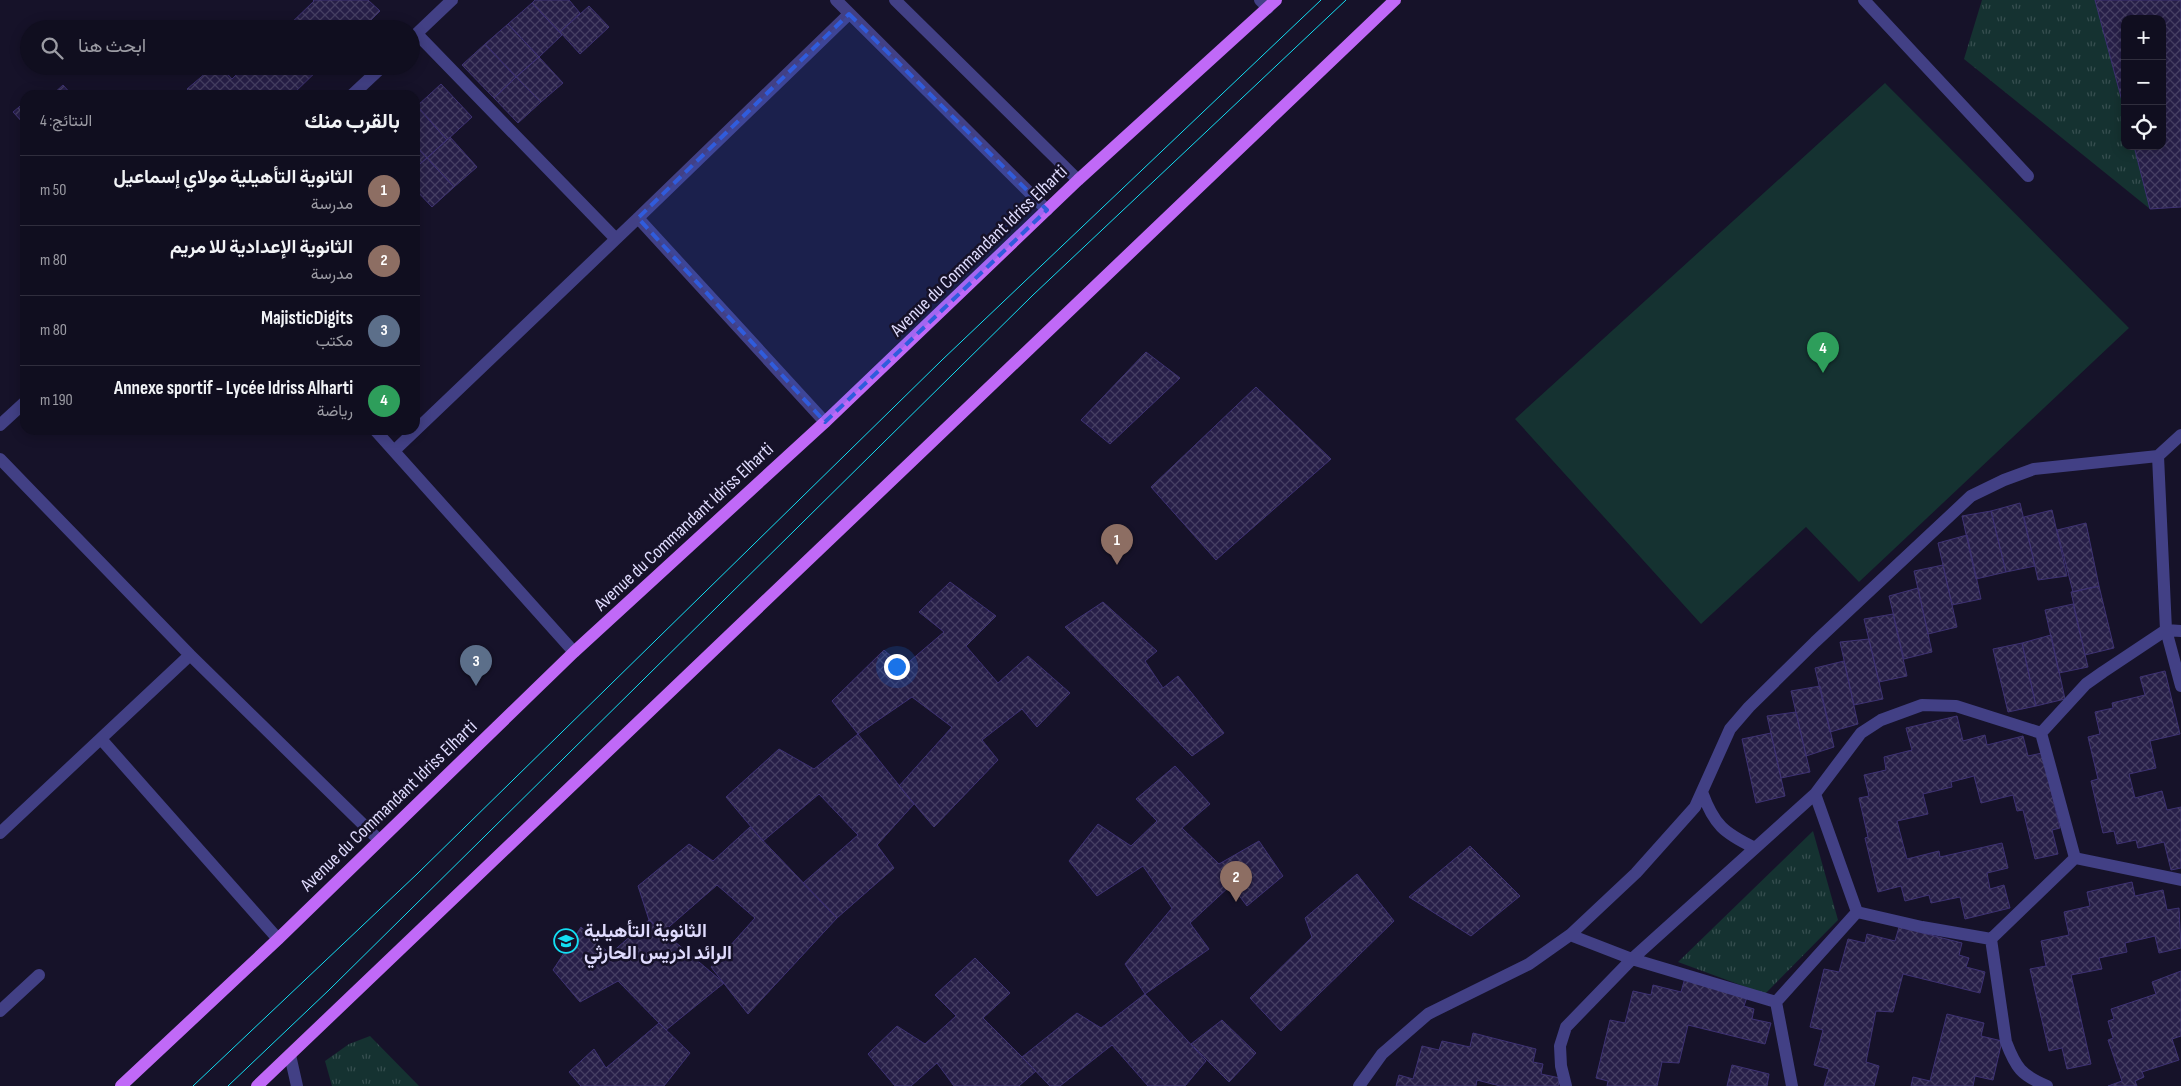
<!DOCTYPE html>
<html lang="ar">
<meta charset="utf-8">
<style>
:root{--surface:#100e1f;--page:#191728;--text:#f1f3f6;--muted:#9c9ca4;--line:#302e3d;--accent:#ea580c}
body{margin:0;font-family:"Sofia Sans Condensed",Vazirmatn,sans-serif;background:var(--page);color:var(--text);direction:rtl}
.controls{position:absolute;right:15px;top:15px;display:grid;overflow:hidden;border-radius:10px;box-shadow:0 2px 12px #0003}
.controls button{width:45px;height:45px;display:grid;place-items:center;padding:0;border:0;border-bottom:1px solid var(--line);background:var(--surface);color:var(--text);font:25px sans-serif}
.you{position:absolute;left:896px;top:666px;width:18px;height:18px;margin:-12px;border:4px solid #fff;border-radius:50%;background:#1a73e8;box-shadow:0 0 0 8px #1a73e833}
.badge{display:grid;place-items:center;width:32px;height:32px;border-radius:50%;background:var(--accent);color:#fff;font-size:16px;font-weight:700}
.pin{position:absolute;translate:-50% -41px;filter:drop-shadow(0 1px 2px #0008)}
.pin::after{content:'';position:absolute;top:26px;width:18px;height:15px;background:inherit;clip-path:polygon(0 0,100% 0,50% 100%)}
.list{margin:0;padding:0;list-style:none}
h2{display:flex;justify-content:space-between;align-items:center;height:65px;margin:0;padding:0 20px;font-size:21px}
h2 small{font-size:16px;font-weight:400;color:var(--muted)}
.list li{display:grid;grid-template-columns:32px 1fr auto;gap:15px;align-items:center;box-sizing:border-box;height:70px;padding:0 20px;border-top:1px solid var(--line)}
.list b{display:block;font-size:19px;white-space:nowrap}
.list p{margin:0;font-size:16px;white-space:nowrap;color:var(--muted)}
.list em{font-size:16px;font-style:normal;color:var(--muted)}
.icon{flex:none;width:28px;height:28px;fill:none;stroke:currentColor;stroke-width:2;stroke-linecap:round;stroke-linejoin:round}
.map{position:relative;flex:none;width:2181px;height:1086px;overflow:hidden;direction:ltr}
.search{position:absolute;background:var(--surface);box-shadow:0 2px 12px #0003;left:20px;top:20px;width:400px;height:55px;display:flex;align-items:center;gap:12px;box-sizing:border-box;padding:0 18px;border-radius:28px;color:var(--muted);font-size:19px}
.panel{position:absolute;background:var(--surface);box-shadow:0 2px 12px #0003;left:20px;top:90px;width:400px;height:345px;border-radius:15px;direction:rtl}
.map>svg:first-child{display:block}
.grass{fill:#153231}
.park{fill:url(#park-tufts)}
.building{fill:url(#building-cross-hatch);stroke:#3e3273}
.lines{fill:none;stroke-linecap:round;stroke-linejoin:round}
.service{stroke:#424085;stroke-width:12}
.minor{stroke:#424085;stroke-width:12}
.primary{stroke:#c069f7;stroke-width:12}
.tram{stroke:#13def2;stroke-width:1}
.marked{fill:#305cdc;fill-opacity:0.2;stroke:#305cdc;stroke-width:4;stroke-dasharray:10 6;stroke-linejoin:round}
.labels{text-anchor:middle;stroke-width:5;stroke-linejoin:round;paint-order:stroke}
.street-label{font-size:19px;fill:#dfdbfd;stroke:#161229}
.poi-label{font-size:19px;font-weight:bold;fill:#dfdbfd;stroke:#161229;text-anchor:start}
</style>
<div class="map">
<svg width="2181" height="1086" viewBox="0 0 2181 1086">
<defs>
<pattern id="park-tufts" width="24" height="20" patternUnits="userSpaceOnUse" patternTransform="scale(1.25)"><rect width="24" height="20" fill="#153231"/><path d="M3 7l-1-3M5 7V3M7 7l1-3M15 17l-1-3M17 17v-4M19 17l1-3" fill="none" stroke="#374f50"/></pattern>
<pattern id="building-cross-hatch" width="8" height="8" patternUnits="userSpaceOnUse" patternTransform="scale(1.25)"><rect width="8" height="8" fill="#271f48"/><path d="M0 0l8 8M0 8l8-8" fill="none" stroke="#463f63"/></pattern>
</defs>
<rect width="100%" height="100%" fill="#161229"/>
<!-- grass -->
<path class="grass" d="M1885,83L2129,328L1859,582L1806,527L1701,624L1515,419Z"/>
<!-- park -->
<path class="park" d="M1982,0H2100L2125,104V146H2135L2150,209L1964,59Z
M1813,831L1838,920L1765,994L1678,962Z
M370,1036L419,1086H332L325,1061L349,1044Z"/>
<!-- building -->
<path class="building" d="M313,0H368L380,11L362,29H285L314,1Z
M535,0H569L580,13L560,32L532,3Z
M2095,0H2181V207L2150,209L2134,146H2162V19H2125V112Z
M532,3L562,35L539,57L508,24Z
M589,6L609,27L580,54L560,32Z
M508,24L539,57L516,77L485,44Z
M485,44L516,77L494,98L462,65Z
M539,57L563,83L541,102L516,77Z
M214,66H220L232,79L245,66H322L292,95H193L187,89Z
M516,77L541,102L518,123L494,98Z
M441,84L472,117L447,140L417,106Z
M63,85L72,95H52Z
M25,102V125L13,112Z
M417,106L447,140L427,158L415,145V108Z
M450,137L477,167L454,187L427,158Z
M415,145L427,158L415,168Z
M427,158L454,187L432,207L415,189V168Z
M1146,352L1180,378L1110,444L1081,420Z
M1256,387L1331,459L1216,560L1151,487Z
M2020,503L2035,566L2006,572L1991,511Z
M2052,510L2067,576L2038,580L2024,517Z
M1991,511L2006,572L1976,579L1962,516Z
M2086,523L2099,586L2073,592L2057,530Z
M1967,535L1981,599L1952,605L1938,543Z
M1943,565L1957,627L1928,634L1914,571Z
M950,582L996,616L966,646L998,683L1028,656L1070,693L1037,727L1022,709L982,740L998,760L934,827L899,786L952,727L912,697L858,734L832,701L884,650L903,667L944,632L919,612Z
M2099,586L2114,648L2085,655L2071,592Z
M1918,588L1932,652L1904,659L1889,596Z
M1103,602L1157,651L1145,661L1163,688L1178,676L1224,733L1192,756L1065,627Z
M2073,604L2088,667L2059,673L2045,610Z
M1893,614L1907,676L1879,682L1864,619Z
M2051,635L2065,699L2036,706L2022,643Z
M1869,639L1883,699L1854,705L1840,642Z
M2022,643L2036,706L2008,712L1993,649Z
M1844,661L1858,724L1830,732L1815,668Z
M2165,671L2180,734L2150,741L2156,768L2129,774L2135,798L2162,791L2167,810L2181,807V868L2171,870L2164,842L2138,848L2136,840L2117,844L2114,831L2103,833L2091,781L2098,779L2088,737L2100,734L2095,712L2113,708L2112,703L2145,695L2140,677Z
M1820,686L1834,747L1806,756L1791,691Z
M1796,712L1810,772L1781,778L1767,716Z
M1957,716L1963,741L1985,735L1987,745L2023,736L2028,756L2042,753L2060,828L2052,830L2058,854L2035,859L2023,810L2017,811L2013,795L1981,803L1974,776L1951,782L1952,787L1923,794L1928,814L1897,821L1907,859L1939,851L1940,857L2002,843L2008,868L1987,873L1990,889L2004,885L2010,908L1965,919L1960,897L1931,903L1929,895L1905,901L1901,886L1878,892L1865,838L1868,837L1859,798L1869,796L1864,775L1886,770L1884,757L1912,750L1906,728Z
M1771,733L1785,796L1756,803L1742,739Z
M858,734L914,804L877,845L894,868L837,918L803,883L858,835L819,794L763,841L726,797L779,749L814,769Z
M1175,766L1210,804L1182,828L1219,864L1259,841L1283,876L1247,906L1231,885L1190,923L1209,949L1145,994L1125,964L1172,908L1143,866L1097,896L1069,861L1098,824L1131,846L1157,821L1136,799Z
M750,827L837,918L748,1014L711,967L755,918L717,885L663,932L649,920L638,886L689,844L713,861Z
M1470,846L1520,896L1471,936L1409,897Z
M1357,874L1394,921L1281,1031L1250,998L1312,937L1305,918Z
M2132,882L2135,896L2163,890L2167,910L2179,908L2181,948L2159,953L2155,936L2125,943L2127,952L2099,958L2102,969L2071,975L2091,1064L2067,1069L2062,1048L2049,1051L2030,969L2046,966L2041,941L2069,935L2064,912L2090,906L2087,892Z
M649,920L724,983L666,1030L618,981L580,1002L553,970L581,927L610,954Z
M1899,927L1962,943L1959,955L1969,958L1966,967L1985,972L1980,993L1903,974L1893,1012L1876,1011L1866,1062L1879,1066L1874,1086H1824L1829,1069L1814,1065L1823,1030L1810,1027L1824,969L1839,972L1848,939L1865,943L1867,934L1895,941Z
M975,958L1010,993L983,1018L1036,1071L1019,1086H954L937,1063L911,1086H895L868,1054L897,1026L925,1044L956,1016L935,995Z
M2181,971V1036L2172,1039L2179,1060L2142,1072L2144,1077L2135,1081L2137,1086H2108L2122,1081L2108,1040L2113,1038L2108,1021L2114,1019L2111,1009L2156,994L2152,982Z
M1685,978L1748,994L1744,1006L1754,1009L1752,1019L1771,1023L1765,1044L1688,1025L1679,1063L1662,1062L1657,1086H1607L1608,1081L1596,1078L1610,1020L1625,1023L1633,991L1651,995L1653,985L1681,992Z
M1145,994L1206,1061L1185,1086H1148L1112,1045L1060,1086H1050L1022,1057L1077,1013L1101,1028Z
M1947,1014L1984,1023L1981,1036L2002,1041L1993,1080L1975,1076L1973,1086H1911L1913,1077L1930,1081Z
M1222,1020L1256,1053L1229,1082L1191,1044Z
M659,1023L690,1053L664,1086H581L569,1072L594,1049L606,1068Z
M1473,1033L1536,1049L1533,1062L1543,1064L1541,1074L1560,1078L1558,1086H1500L1477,1080L1476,1086H1396L1399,1075L1413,1079L1422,1046L1439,1050L1442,1041L1470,1047Z
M1732,1065L1769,1074L1767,1086H1727Z"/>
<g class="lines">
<!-- service -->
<path class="service" d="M1864,0L2028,176
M0,1011L39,975"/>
<!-- minor -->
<path class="minor" d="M836,0L1047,210
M895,0L1078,180
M1260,0L1268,8
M417,34L616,239
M412,38L452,0
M352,95L383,66
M638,218L825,422
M0,425L25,402
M375,430L574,652
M395,450L638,218L849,14
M2158,456L2166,630L2181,686
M0,459L190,655L379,840
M2041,733L2086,684L2103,672L2166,630L2181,631
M2041,733L2075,858
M101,739L278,939
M1702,792C1714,825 1724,833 1755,848
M0,833L190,655
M2075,858L2181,880
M1857,912L1922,927L1991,939
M1570,935L1636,873L1695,807L1730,729L1749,707L1815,642L1971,496L2004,480L2034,469L2158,456L2181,435
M290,1055L297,1086
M1359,1086L1382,1054L1428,1014L1529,964L1570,935L1632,959L1815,794L1861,733L1881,720L1922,705L1956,706L2041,733
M1566,1086L1561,1066L1560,1046L1566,1027L1632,959L1776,1002
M1792,1086L1776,1002L1857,912L1815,794
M2047,1086C2021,1075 2016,1068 2006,1042L1991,939L2075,858"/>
<!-- primary -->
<path class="primary" d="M121,1086L278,939L574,652L825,422L1078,180L1276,0
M257,1086L1395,0"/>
<!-- tram -->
<path class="tram" d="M193,1086L417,874L942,360L1321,0
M228,1086L329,990L1033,295L1346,0"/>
</g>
<!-- marked area -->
<path class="marked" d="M849,14L1047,210L825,422L638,218Z"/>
<!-- icons -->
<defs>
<g id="school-ring" transform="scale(1.25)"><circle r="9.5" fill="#161229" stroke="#13def2" stroke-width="1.5"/><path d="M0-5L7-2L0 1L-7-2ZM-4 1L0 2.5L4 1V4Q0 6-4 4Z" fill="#13def2"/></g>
</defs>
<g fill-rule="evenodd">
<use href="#school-ring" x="566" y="941"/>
</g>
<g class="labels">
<!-- street labels -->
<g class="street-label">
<text transform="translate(978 250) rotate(-44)" y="7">Avenue du Commandant Idriss Elharti</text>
<text transform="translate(683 526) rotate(-43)" y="7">Avenue du Commandant Idriss Elharti</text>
<text transform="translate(388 805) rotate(-44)" y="7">Avenue du Commandant Idriss Elharti</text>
</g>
<!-- poi labels -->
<g class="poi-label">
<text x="584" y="937">الثانوية التأهيلية<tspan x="584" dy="22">الرائد ادريس الحارثي</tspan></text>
</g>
</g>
</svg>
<div class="controls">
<button>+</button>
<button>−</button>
<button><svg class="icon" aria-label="locate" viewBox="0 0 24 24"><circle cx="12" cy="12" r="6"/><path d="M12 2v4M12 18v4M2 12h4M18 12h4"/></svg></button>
</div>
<div class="you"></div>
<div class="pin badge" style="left:1117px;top:565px;background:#8d6e63">1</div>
<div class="pin badge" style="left:1236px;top:902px;background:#8d6e63">2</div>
<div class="pin badge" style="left:476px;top:686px;background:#5c6f8a">3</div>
<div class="pin badge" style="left:1823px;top:373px;background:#2e9e5b">4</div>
<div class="search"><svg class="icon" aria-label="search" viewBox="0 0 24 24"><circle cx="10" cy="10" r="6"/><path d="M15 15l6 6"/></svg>ابحث هنا</div>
<section class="panel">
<h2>بالقرب منك<small>النتائج: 4</small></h2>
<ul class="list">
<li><span class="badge" style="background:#8d6e63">1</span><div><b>الثانوية التأهيلية مولاي إسماعيل</b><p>مدرسة</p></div><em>50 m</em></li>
<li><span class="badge" style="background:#8d6e63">2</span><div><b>الثانوية الإعدادية للا مريم</b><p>مدرسة</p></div><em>80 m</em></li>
<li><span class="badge" style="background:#5c6f8a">3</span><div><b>MajisticDigits</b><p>مكتب</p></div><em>80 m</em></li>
<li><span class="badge" style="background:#2e9e5b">4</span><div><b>Annexe sportif - Lycée Idriss Alharti</b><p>رياضة</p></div><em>190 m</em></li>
</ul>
</section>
</div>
